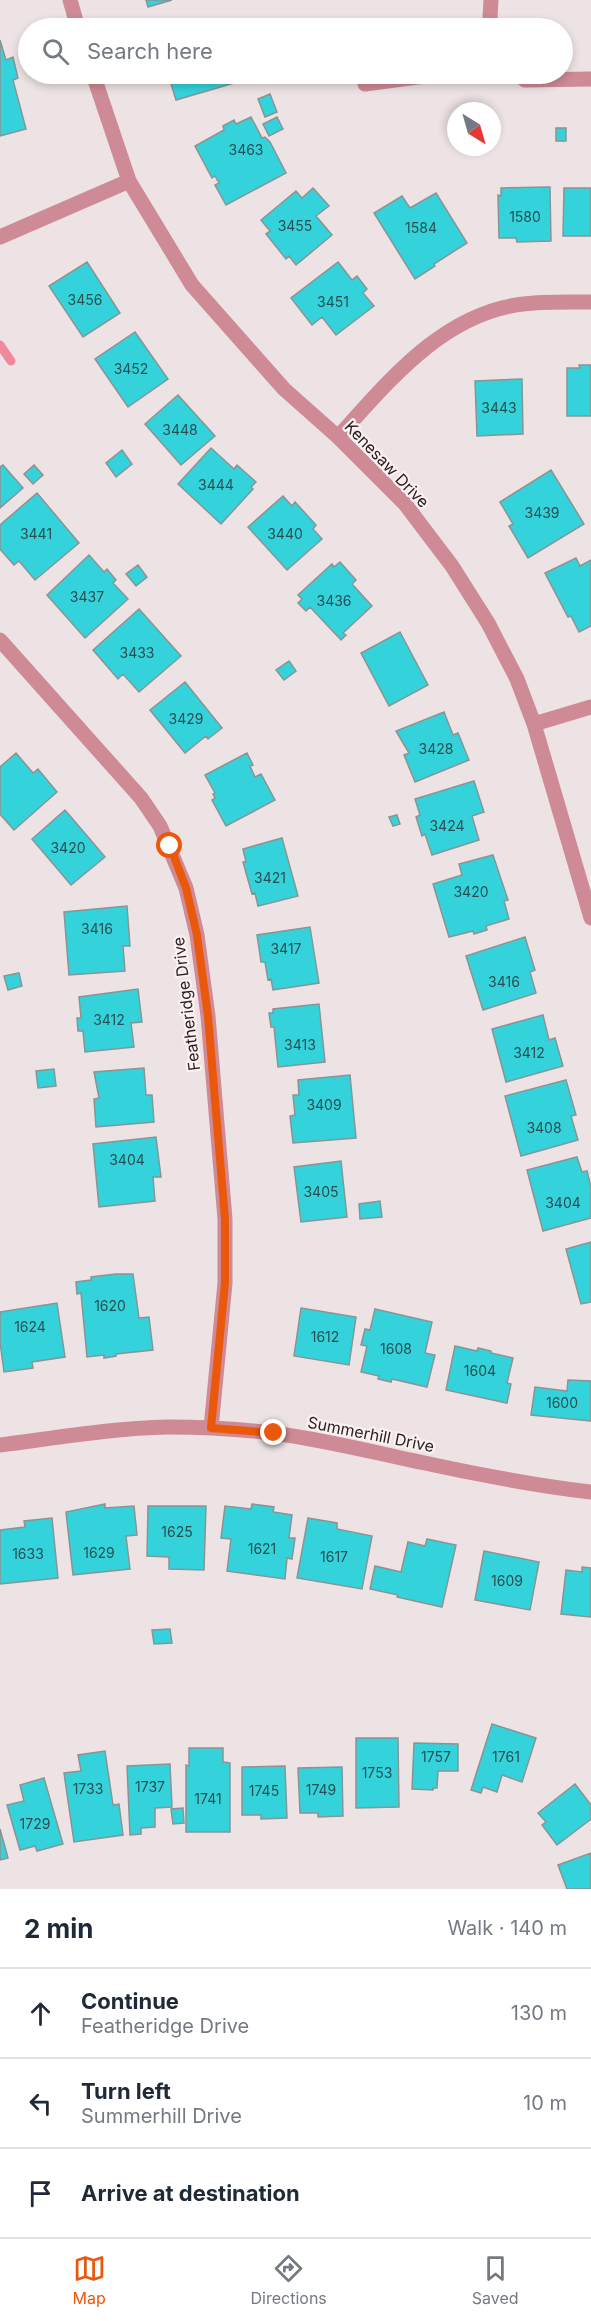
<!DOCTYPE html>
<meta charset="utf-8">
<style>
:root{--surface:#fff;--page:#f2f2f3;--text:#1f2937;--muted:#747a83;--line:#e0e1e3;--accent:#ea580c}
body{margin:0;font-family:Inter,sans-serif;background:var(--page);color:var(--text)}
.compass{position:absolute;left:447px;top:102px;width:54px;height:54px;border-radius:50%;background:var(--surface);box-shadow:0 3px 9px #0003;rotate:143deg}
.stop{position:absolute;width:18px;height:18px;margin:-14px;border:4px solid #ea580c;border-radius:50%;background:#fff}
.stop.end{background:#ea580c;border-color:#fff;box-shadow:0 2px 6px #0008}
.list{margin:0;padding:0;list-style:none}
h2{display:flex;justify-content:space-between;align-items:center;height:78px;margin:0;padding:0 24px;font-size:26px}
h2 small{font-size:20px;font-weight:400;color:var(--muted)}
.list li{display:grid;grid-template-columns:39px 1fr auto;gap:18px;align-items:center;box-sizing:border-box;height:90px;padding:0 24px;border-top:2px solid var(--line)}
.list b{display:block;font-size:22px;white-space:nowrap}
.list p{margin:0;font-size:20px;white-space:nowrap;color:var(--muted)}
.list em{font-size:20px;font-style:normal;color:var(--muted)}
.icon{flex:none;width:33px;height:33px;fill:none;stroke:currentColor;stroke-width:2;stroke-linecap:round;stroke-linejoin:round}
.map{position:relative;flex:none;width:591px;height:1889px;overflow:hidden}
.search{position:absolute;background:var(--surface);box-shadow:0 3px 9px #0003;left:18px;right:18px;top:18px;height:66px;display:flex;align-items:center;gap:15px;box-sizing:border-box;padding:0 21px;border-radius:33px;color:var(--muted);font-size:22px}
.sheet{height:348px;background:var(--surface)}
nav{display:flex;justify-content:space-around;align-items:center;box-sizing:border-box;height:84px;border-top:2px solid var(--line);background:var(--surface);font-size:16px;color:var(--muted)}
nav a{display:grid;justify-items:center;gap:3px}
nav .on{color:var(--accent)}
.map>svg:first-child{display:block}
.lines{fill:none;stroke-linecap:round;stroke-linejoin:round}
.stream{stroke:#ef899b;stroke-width:9}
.building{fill:#34d3db;stroke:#899494;stroke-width:1.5}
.minor{stroke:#ce8a95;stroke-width:15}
.route{stroke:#ea580c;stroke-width:8}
.labels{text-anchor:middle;stroke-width:4.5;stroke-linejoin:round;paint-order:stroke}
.number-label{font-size:14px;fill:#2a4f52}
.street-label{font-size:16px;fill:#272324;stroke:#fcf0f1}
</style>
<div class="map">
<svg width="591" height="1889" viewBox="0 0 591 1889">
<rect width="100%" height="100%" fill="#eee3e4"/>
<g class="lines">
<!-- stream -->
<path class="stream" d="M0,345L11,361"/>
</g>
<!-- building -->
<path class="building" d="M146,0H172L148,7Z
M216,20L219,28H171L170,27L186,23L187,28Z
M0,40L6,60L13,57L18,78L13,80L26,129L0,136Z
M173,74H238L241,81L176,100L169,77L173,76Z
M270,94L277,112L265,117L258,99Z
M251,117L262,138L265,137L270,142L286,173L226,205L215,185L219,183L215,176L212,178L195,146L224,130L223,126L234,120L236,124Z
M277,117L283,129L269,136L263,124Z
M556,128H566V141H556Z
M550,187L551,241L517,242L516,238H499L498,195L501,196V188Z
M313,188L329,206L316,216L332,235L296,265L289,256L286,259L266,234L270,231L261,220L296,191L302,198Z
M564,188H591V236H563Z
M436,193L467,243L434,264L435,266L415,279L374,213L402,196L410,208Z
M87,262L120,313L83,337L49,286Z
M338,262L352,280L357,276L367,289L363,293L374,306L336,335L322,317L312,325L291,298Z
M135,332L168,379L128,407L95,359Z
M579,365H591V416H567V368H580Z
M522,379L523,434L477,436L475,381Z
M178,395L215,436L181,465L145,424Z
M211,448L234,469L237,465L256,482L251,487L253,489L221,524L178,484Z
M122,450L132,464L116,477L106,463Z
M3,465L23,488L0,508V467Z
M34,465L43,475L33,484L24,474Z
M551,470L584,524L528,558L509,526L513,524L500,502Z
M37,493L79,543L35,580L19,561L14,565L0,549V525Z
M283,496L292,506L295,502L316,525L313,529L322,539L287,570L248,527Z
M89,555L104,572L107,569L116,580L113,583L128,599L85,638L47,595Z
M576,558L580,566L591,560V626L579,632L571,616L568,617L545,573Z
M340,562L356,580L352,584L372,606L343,633L346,635L341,640L310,607L306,611L298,603L302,599L298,595L332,564L334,567Z
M138,565L147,577L136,586L126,574Z
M139,609L181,656L139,692L123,674L118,679L93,650Z
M400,632L428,685L389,706L361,653Z
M289,661L296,671L284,680L276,670Z
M185,682L222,728L208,739L206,736L185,753L150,710Z
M444,712L453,735L458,733L469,760L415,782L404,755L409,753L396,731Z
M16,753L33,773L38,769L57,792L14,830L0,814V767Z
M247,753L253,765L250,766L255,777L261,774L275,800L226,826L212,800L215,798L213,794L215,793L205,775Z
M474,781L484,812L472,816L479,840L432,855L425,834L422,836L416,817L420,815L415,799Z
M65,810L105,857L71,885L32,839Z
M397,815L400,824L393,826L389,817Z
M282,838L298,896L258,906L255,893L252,894L243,862H246L243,849Z
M493,855L508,900L504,901L509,919L486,926L487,930L474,934L473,931L449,937L433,884L462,875L459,864Z
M127,906L130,946H123L125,971L69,975L64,912Z
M310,927L319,983L273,990L271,979L268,980L265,962H261L257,935Z
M525,937L535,970L530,972L536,993L483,1010L466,956Z
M19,973L22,986L8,990L4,976Z
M138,989L142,1022L131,1023L134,1047L85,1052L83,1031H78L77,1018H81L79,997Z
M319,1004L325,1062L278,1067L274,1027H271L269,1013H273V1009Z
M543,1015L549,1040L555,1038L563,1066L506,1082L492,1029Z
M144,1068L146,1095H152L154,1122L96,1127L94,1099L99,1098L94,1072Z
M54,1069L56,1086L38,1088L36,1071Z
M350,1075L356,1138L293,1143L290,1116L295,1115L293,1095H299L298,1080Z
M566,1080L576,1115L571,1116L578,1140L521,1156L505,1096Z
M156,1137L161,1177H153L155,1201L99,1207L93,1144Z
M577,1157L582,1172L587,1171L591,1187V1218L543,1231L527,1170Z
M341,1161L347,1217L301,1222L294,1167Z
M380,1201L382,1217L360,1219L359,1204Z
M591,1242V1302L581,1304L566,1249Z
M116,1274H133L139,1318L149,1317L153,1350L116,1354V1356L104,1358V1355L87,1357L81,1293L77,1294L76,1282L91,1280V1277Z
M57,1303L65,1357L32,1362L33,1368L4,1372L0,1342V1312Z
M301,1308L356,1317L349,1365L294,1356Z
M375,1309L432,1322L425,1353L435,1355L427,1387L392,1379L391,1382L378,1379L379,1376L361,1372L367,1346L361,1345L365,1329L370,1330Z
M455,1346L477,1351L478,1348L491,1351V1353L513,1358L507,1383L511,1384L507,1403L446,1390Z
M568,1380L591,1381V1421L531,1415L535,1387L567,1391Z
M105,1504V1508L134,1506L137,1535L126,1536L130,1569L73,1575L66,1512Z
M252,1504L274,1507L273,1512L292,1515L289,1538H295L292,1559L287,1558L285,1579L227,1571L231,1539L221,1538L225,1506L251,1509Z
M148,1506H206L204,1570L169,1569V1557L147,1556Z
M52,1518L58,1578L0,1584V1530L25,1527L24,1521Z
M308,1518L337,1523V1529L372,1536L362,1589L297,1578Z
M427,1539L456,1545L442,1607L397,1597L398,1595L370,1589L375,1566L401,1572L408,1542L425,1546Z
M484,1551L539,1562L530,1610L475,1600Z
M582,1567L591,1568V1617L561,1614L566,1570L582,1572Z
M170,1629L172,1643L154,1644L152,1630Z
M492,1724L536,1738L522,1782L502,1775L497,1792L483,1787L481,1793L471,1790Z
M356,1738H398L399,1807L356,1808Z
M414,1743L458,1744V1771H438L437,1788H433V1790L412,1789Z
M189,1748H223V1762L230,1763V1832H186V1765L189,1766Z
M105,1751L113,1805L119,1804L123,1835L74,1842L64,1773L81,1771L78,1755Z
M170,1764L172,1807L155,1808V1827L141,1828V1834L130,1835L127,1766Z
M285,1766L287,1818L261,1819V1815H242V1767Z
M342,1767L343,1816L318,1817V1813H300L298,1768Z
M44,1778L63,1844L37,1851L35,1846L20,1850L7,1805L24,1801L20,1785Z
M575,1784L591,1805V1819L557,1845L542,1825L546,1822L538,1813Z
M183,1808L184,1823L173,1824L171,1809Z
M0,1829L8,1858L0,1860Z
M591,1853V1889H567L558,1865Z"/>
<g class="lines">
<!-- minor -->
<path class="minor" d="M70,0L78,28
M491,0L490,17L493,28
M93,74L129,181L192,285L284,389L338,437L405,504L452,566L488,623L517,679L534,724L591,918
M517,74L525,80L591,79
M365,84L440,74
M0,237L129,181
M338,437C388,382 443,313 523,304C545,301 568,302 591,302
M0,640L141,798L160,826L186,888L197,935L208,1016L225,1219V1283L211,1428
M534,724L591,707
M0,1445C55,1438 112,1428 168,1427C203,1427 238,1429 273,1433C327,1440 380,1454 434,1465C486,1476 538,1486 591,1492"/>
</g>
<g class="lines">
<!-- route -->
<path class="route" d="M170,846L186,888L197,935L208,1016L225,1219V1283L211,1428L274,1433"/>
</g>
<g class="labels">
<!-- number labels -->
<g class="number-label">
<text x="246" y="155">3463</text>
<text x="525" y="222">1580</text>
<text x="295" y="231">3455</text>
<text x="421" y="233">1584</text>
<text x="85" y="305">3456</text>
<text x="333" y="307">3451</text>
<text x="131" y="374">3452</text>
<text x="499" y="413">3443</text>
<text x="180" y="435">3448</text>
<text x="216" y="490">3444</text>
<text x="542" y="518">3439</text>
<text x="36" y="539">3441</text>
<text x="285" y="539">3440</text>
<text x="87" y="602">3437</text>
<text x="334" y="606">3436</text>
<text x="137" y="658">3433</text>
<text x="186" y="724">3429</text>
<text x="436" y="754">3428</text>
<text x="447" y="831">3424</text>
<text x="68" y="853">3420</text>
<text x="270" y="883">3421</text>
<text x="471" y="897">3420</text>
<text x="97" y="934">3416</text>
<text x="286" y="954">3417</text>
<text x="504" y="987">3416</text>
<text x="109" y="1025">3412</text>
<text x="300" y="1050">3413</text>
<text x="529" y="1058">3412</text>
<text x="324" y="1110">3409</text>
<text x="544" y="1133">3408</text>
<text x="127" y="1165">3404</text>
<text x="321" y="1197">3405</text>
<text x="563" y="1208">3404</text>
<text x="110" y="1311">1620</text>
<text x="30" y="1332">1624</text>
<text x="325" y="1342">1612</text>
<text x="396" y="1354">1608</text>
<text x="480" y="1376">1604</text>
<text x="562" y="1408">1600</text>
<text x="177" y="1537">1625</text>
<text x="262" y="1554">1621</text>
<text x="99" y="1558">1629</text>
<text x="28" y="1559">1633</text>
<text x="334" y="1562">1617</text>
<text x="507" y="1586">1609</text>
<text x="436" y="1762">1757</text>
<text x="506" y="1762">1761</text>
<text x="377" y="1778">1753</text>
<text x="150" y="1792">1737</text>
<text x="88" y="1794">1733</text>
<text x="321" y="1795">1749</text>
<text x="264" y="1796">1745</text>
<text x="208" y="1804">1741</text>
<text x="35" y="1829">1729</text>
</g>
<!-- street labels -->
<g class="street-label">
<text transform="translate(387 464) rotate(46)" y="6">Kenesaw Drive</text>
<text transform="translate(186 1004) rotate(-97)" y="6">Featheridge Drive</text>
<text transform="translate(371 1434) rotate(11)" y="6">Summerhill Drive</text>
</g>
</g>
</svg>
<svg class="compass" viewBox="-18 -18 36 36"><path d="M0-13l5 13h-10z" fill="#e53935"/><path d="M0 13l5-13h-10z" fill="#747a83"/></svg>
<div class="stop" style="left:170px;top:846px"></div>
<div class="stop end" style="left:274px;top:1433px"></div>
<div class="search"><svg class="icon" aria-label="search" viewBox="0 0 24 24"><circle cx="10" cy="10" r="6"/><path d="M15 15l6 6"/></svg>Search here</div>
</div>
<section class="sheet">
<h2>2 min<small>Walk · 140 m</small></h2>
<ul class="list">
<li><svg class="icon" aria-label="ahead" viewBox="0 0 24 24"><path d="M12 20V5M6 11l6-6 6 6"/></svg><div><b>Continue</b><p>Featheridge Drive</p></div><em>130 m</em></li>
<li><svg class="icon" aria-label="left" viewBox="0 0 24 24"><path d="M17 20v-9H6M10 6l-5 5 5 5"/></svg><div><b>Turn left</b><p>Summerhill Drive</p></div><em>10 m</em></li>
<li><svg class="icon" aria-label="arrive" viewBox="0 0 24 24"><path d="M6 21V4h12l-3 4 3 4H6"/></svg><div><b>Arrive at destination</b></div></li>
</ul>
</section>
<nav>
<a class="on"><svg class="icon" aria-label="map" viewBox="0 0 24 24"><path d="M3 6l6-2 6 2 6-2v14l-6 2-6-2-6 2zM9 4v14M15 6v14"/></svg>Map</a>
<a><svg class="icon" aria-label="directions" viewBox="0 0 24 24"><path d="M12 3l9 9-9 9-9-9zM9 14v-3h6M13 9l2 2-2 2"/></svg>Directions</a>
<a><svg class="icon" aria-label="saved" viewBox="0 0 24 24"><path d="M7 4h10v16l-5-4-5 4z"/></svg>Saved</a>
</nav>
